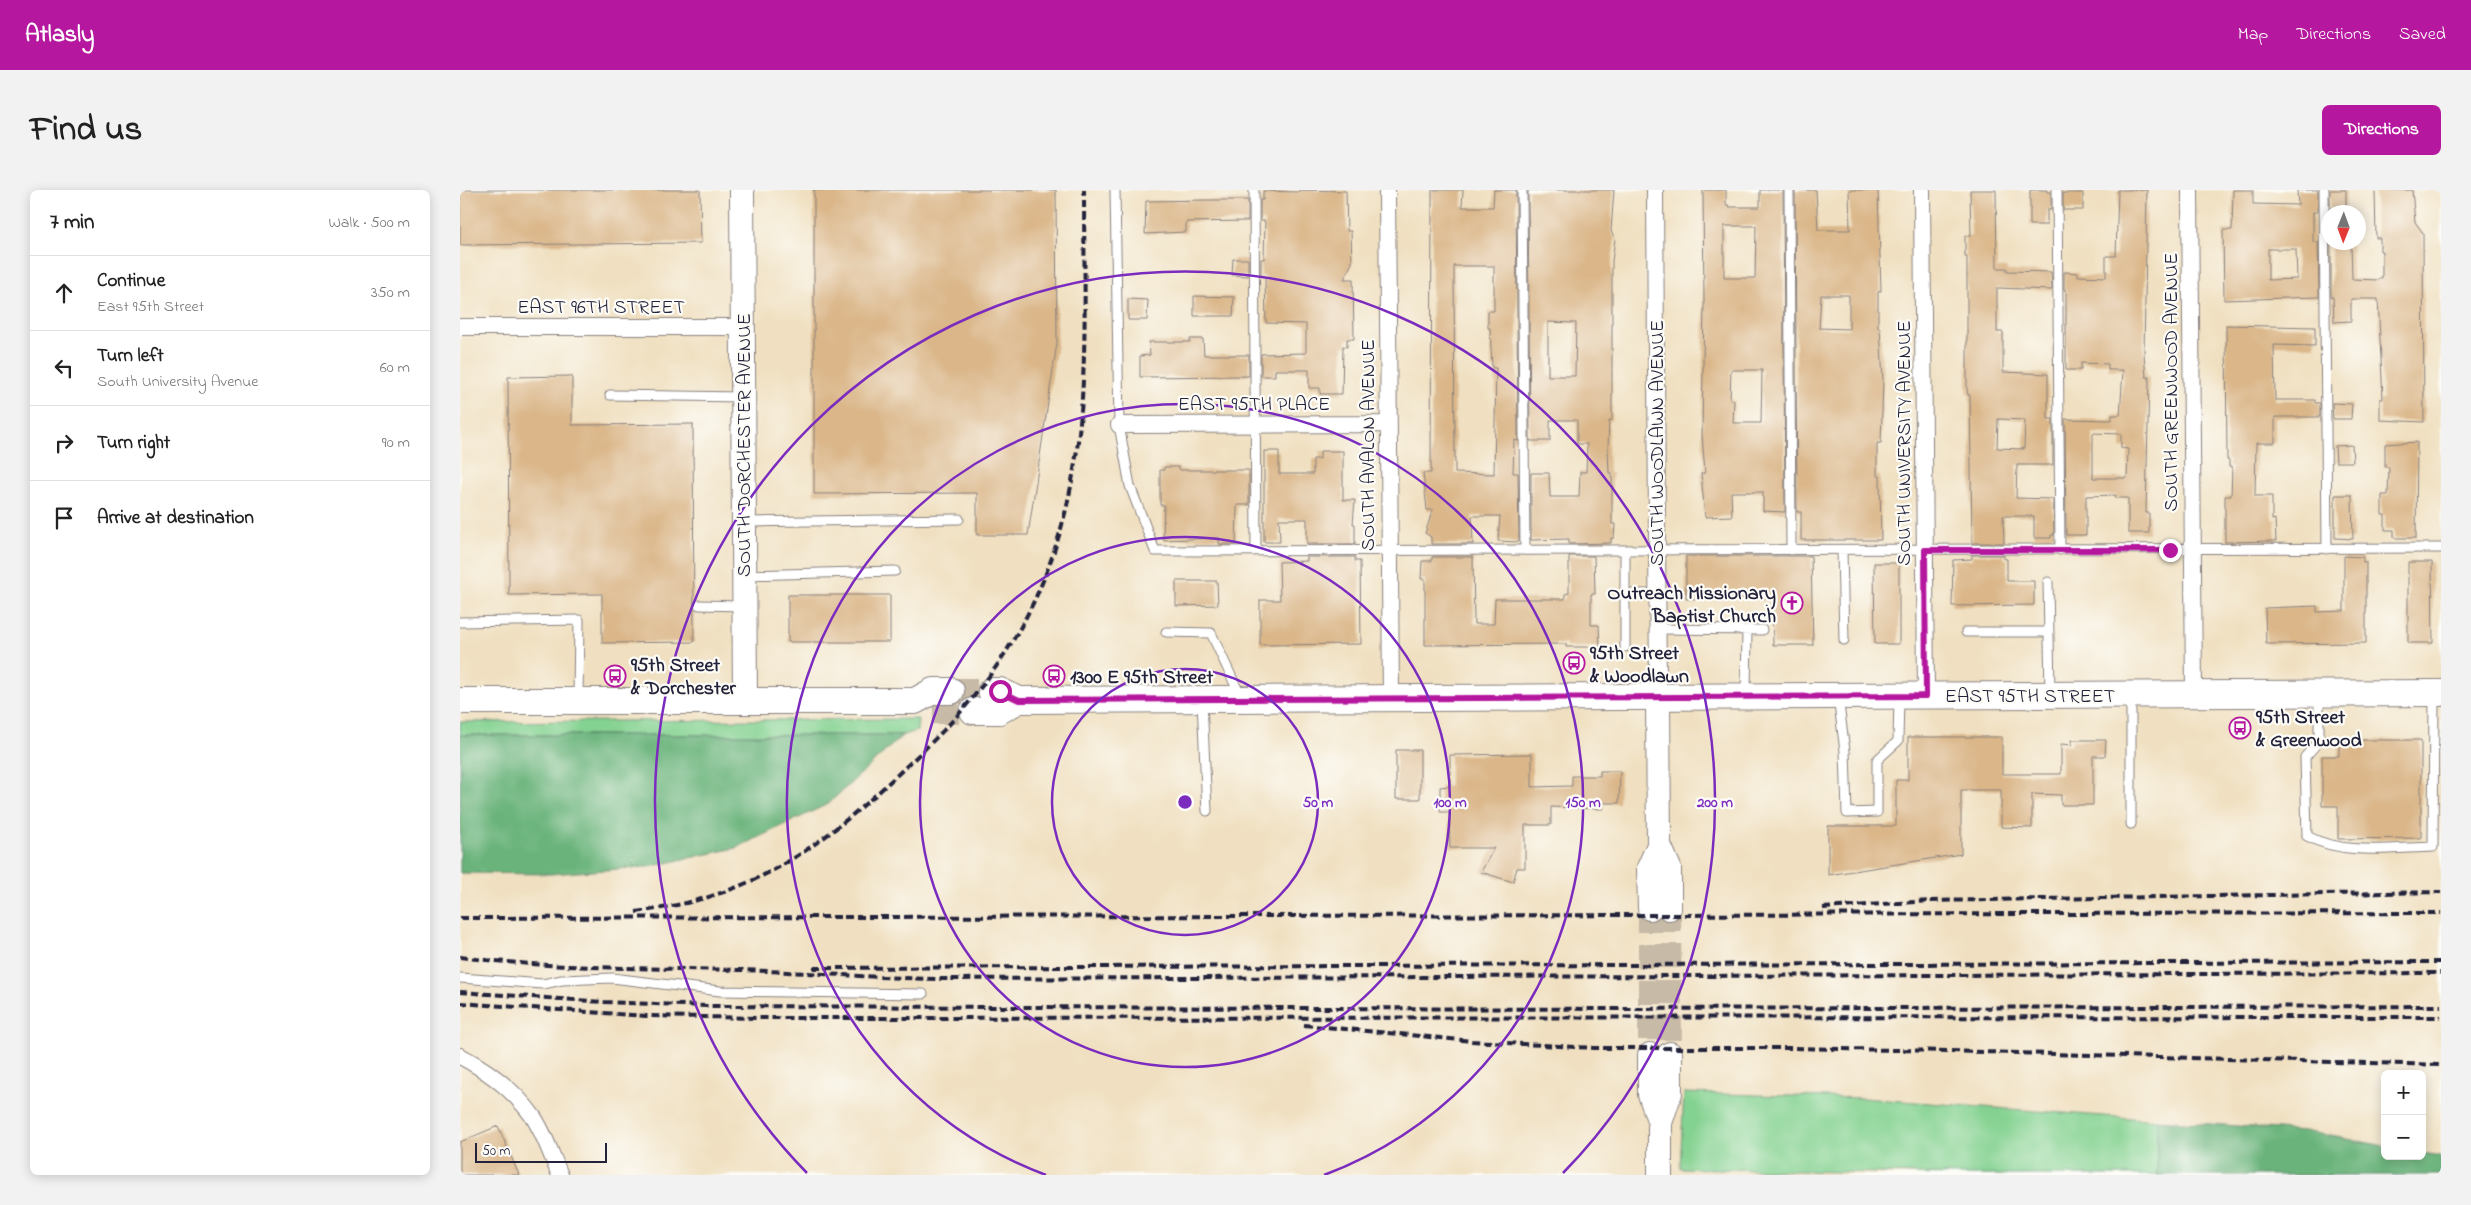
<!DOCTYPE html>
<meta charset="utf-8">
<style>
:root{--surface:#fff;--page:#f2f2f2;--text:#222;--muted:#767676;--line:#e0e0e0;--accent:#b5179e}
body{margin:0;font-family:"Indie Flower",sans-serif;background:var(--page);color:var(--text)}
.controls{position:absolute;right:15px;bottom:15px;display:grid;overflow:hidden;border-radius:8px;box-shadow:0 2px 12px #0003}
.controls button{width:45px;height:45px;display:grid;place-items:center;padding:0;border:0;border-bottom:1px solid var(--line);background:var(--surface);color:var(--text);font:25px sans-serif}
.compass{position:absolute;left:1861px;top:15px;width:45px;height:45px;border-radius:50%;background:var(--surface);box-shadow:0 2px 12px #0003;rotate:181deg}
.scale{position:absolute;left:15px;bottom:12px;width:132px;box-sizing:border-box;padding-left:5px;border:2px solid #22223b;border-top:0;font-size:14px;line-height:18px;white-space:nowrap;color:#22223b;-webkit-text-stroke:4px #fdfcf7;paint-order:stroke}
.stop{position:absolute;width:15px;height:15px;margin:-11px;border:4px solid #b5179e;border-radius:50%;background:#fff}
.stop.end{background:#b5179e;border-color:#fff;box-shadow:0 1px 5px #0008}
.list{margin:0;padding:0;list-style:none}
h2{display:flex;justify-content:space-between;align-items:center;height:65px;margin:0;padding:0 20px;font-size:21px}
h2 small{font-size:16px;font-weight:400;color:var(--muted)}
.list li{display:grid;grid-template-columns:32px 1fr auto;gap:15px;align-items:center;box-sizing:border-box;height:75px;padding:0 20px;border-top:1px solid var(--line)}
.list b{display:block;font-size:19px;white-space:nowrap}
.list p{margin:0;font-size:16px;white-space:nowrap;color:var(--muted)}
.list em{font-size:16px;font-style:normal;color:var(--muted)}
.icon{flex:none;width:28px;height:28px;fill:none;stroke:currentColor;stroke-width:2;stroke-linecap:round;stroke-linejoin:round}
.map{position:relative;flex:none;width:1981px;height:985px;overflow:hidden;border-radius:8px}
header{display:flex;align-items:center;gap:30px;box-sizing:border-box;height:70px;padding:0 25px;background:var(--accent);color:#fff}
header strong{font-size:24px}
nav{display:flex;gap:28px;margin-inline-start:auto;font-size:18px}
.intro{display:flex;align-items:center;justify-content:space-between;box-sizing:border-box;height:120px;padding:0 30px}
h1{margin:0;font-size:35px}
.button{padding:12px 22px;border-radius:8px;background:var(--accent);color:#fff;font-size:18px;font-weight:700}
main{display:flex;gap:30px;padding:0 30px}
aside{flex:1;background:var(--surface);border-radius:8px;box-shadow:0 2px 12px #0003}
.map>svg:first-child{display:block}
.green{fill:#84d291;stroke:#537a66}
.forest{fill:#6bb47b;stroke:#466b5b}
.building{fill:#dab688;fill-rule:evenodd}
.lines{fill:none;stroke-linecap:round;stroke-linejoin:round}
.secondary-tunnel{stroke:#c7baa6;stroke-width:24;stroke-dasharray:24 12;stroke-linecap:butt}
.primary-tunnel{stroke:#c7baa6;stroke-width:26;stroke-dasharray:26 13;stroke-linecap:butt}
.lane-casing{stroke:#89817e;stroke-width:11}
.street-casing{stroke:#89817e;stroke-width:18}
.secondary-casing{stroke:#89817e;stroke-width:26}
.primary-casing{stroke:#89817e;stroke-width:28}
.lane{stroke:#fff;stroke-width:9}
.street{stroke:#fff;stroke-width:16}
.secondary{stroke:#fff;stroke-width:24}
.primary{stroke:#fff;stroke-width:26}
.rail{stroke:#22223b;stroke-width:4;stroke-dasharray:8 4;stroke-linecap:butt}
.route{stroke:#b5179e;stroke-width:6}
.ring{fill:none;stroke:#7b2cbf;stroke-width:2.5}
.labels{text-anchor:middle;stroke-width:4.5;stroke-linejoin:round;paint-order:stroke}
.street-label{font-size:20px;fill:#22223b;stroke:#fdfcf7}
.poi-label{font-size:20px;font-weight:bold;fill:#22223b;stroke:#fdfcf7;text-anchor:start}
.centre{fill:#7b2cbf;stroke:#fdfcf7;stroke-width:2.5}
.ring-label{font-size:15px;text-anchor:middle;font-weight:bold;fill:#7b2cbf;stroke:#fdfcf7;stroke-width:4.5;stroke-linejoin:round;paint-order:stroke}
</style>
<header>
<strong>Atlasly</strong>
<nav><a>Map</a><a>Directions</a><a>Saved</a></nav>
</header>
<div class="intro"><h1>Find us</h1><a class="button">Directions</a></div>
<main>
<aside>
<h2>7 min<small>Walk · 500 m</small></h2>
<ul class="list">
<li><svg class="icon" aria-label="ahead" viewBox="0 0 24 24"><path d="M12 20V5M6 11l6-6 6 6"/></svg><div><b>Continue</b><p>East 95th Street</p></div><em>350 m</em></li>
<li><svg class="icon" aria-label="left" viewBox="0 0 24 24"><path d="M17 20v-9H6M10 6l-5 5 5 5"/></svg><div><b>Turn left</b><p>South University Avenue</p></div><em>60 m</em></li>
<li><svg class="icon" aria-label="right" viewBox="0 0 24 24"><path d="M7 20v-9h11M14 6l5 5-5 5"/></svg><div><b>Turn right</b></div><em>90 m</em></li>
<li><svg class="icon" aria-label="arrive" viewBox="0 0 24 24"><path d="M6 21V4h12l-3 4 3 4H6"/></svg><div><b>Arrive at destination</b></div></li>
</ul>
</aside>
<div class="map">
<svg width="1981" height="985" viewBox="0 0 1981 985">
<rect width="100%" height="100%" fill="#fdfcf7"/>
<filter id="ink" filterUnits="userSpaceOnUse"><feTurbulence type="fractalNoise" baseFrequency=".02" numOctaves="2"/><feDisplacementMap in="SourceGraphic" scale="10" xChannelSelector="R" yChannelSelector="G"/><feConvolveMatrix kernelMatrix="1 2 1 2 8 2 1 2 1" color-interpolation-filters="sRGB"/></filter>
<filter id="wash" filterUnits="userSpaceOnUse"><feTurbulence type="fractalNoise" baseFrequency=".0096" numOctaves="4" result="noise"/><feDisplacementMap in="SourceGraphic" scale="20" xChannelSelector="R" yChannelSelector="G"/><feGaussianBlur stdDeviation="1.12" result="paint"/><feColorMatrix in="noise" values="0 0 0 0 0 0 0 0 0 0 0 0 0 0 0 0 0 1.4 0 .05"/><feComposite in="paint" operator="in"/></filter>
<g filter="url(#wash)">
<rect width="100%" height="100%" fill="#f0e0c1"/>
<!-- green -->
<path class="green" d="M458,529L457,541L443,545H0V532Z
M1224,903L1402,908L1697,930V985H1500L1220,978Z"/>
<!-- forest -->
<path class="forest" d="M0,545H443L368,614L276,658L187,677L90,684L0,683Z
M1697,930L1844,941L1925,956V966H1962V963L1981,966V985H1697Z"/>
<g id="blocks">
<!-- building -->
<path class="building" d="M0,0H240L241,53L0,55Z
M354,0H596L597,153L568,345H517V303L354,304Z
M839,0L886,1L887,41H891L892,73L884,89H893L894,149H887V157L883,156L882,204H860V198H849V180H815V186H801V164L846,163V134L806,133L805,86H801V69H804L805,31H800V10H803V1L839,2Z
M972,0H1003L1002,17H1033L1034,0H1056L1058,251L1054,250L1053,283H1058L1059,350L1056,352L1038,351L1040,326H1012L1013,354H971V347L965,343L973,320H967L963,283H971ZM994,76H1034V121H1028V138H1030L1032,178H1036L1034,284L995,283Z
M1068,0H1154L1151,41L1155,49L1152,71V230L1149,231L1148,258L1149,283H1152V334H1155L1154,348H1151V353L1109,354V349L1071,350V283H1089L1090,307H1119L1120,282H1126L1127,254H1117V230H1090V251H1070ZM1088,132L1116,133L1115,186H1088Z
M1243,0H1266V15H1269V17H1300V0H1323L1325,322L1303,321V302H1271L1272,326L1245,327L1241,283H1245L1242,244L1244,112ZM1264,36H1296L1295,88H1264ZM1271,180H1302L1301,233H1273L1274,210H1270Z
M1335,0H1356L1358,40H1390L1389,0H1418L1421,101L1418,102V138H1420L1423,190L1421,253H1417V286H1420L1421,350H1341V322H1337ZM1361,105H1389V139L1359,138Z
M1510,0H1536L1537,78H1547V81L1591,82L1592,100L1537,98V142H1543V182L1588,184V229H1593V275H1557L1556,308L1593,309L1594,345H1591V348H1574V326H1543L1544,353H1512L1510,205H1508L1507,199V67H1505V46H1511ZM1538,229L1565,230L1564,259L1537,258Z
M1570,0H1587V2H1591V20H1587V35H1570Z
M1658,0H1687L1684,164L1686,187H1689L1686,323H1689V343H1668V308H1655L1656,305L1626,306V345H1606L1605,229L1652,230V225H1660L1663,180H1648V174L1621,173V180H1606V100H1604V82L1618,83V86L1646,87V66H1656ZM1633,243L1661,244V258L1668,259L1667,288H1633Z
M1773,0H1793V14L1838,15L1837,0H1858V22H1853V52H1858L1859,107L1764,110L1763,40H1772ZM1808,59H1836L1837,89L1808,90Z
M1870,0H1886V22H1870Z
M1915,0H1952L1955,32L1963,43L1964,232L1920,230V209H1923L1918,109H1891V131L1874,132L1873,107H1871V52H1891L1892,89L1919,90V88H1922V61H1920V48H1916Z
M1603,3H1623V20H1603Z
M746,10H788V31L726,32V42L685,44L686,11Z
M773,69H788V86L772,85Z
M734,106L774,107L773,126H734Z
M668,109L688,110L687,130H668Z
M1766,135L1855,137V156L1814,155L1815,210H1855V213H1860V227H1815V253H1796L1795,306H1812V330L1815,329L1816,351L1765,352V306H1771L1772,277H1769V270H1767Z
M730,149H743L744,165H789V186L680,187V166L690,165L689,152H730Z
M112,186V235L233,234L234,452L142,453V404L49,405L48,187Z
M1872,213L1892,214L1891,229H1873Z
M1957,252L1956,348H1934V340H1925V325H1922V305H1928L1929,277H1925V254Z
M1892,255L1893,272H1876L1875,256Z
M804,261H819V284H853V269H860V261H883V310H895L893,334H895V354H847V329H819L820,352H804Z
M704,277H718L720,280H789V315H777L776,354H759V348L703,350L704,315H700V280H704Z
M1875,305H1892L1893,349L1875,348Z
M1512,365H1544V369H1547V391H1574V415L1492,416L1493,370L1512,369Z
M1109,366H1134L1135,404H1131V435H1139L1140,457H1106V454L965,455V389H961L962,371H972V367H1013L1014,434H1034L1035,409H1105V404L1109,403Z
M1226,366H1351L1353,455H1313L1312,408L1226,409Z
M1884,366L1903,367V372H1906V453L1806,454L1805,418L1857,416V422L1884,421Z
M847,367H895V371H900L901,454L800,455V410H820L819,372L847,371Z
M1948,372H1972L1973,453H1948Z
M1414,373H1439V454H1415Z
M716,391H757L758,415L716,416Z
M328,405H430V452H328Z
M1448,547H1542V584H1601V554L1612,555V550H1646L1645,566H1633V615H1601V605L1572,604V638L1541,637V600H1501V664L1368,685V636H1436V590H1448Z
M1879,550H1961V648L1878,649V616H1862V566H1879Z
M936,560H960V609H936Z
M1072,564V597L1112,596V586H1140V581H1160L1159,613H1143V619L1091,617V635H1065V678H1057L1053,692L1021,682L1034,658H990L989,622H980V597L990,596V565Z
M38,936L59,985H0V952Z"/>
</g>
</g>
<g filter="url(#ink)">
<use href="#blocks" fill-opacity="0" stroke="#89817e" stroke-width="1"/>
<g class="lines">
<!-- secondary-tunnel -->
<path class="secondary-tunnel" d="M1190,718V865
M1209,718L1210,864"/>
<!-- primary-tunnel -->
<path class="primary-tunnel" d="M491,501H531
M473,521H513"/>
<!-- lane casing -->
<g class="lane-casing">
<path id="lane" d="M655,0L659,235L670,296L695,361L1981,358
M794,0L796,361
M1062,0L1065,360
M1329,0L1331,360
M1597,0L1600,360
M1864,0L1867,359
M150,205L283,207
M284,332L499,329
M1165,360V457
M1382,360L1384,450
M284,385L435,381
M1588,392L1590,503
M1165,404H1197
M239,415L284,416
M0,432L119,430L118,509
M1198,439L1302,440
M706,442L751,443L780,505
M1506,442H1589
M1286,505L1287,440
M1859,506V551L1845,567L1847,646C1884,666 1933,658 1973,657L1974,505
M1378,507L1385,561L1387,623L1417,622V570L1438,551L1439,508
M1671,507V634
M742,511L747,621
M0,788L83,794L102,790L152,788L260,801L463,804"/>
</g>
<!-- street casing -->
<g class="street-casing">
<path id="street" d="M927,0L931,509
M1195,0L1198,508
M1462,0L1466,506
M1730,0L1734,504
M0,137H283
M659,235L928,234
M0,866C29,881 55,901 74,928C85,945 92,967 100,985"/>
</g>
<!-- secondary casing -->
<g class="secondary-casing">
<path id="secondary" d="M282,0L285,511
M1199,655L1209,678V718
M1190,718L1189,678L1199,655L1198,508
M1190,865V904L1200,933V985
M1200,933L1210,903V864"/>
</g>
<!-- primary casing -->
<g class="primary-casing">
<path id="primary" d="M531,501H540L559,510L1981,503
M0,511H455L473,501H491
M513,521H539L559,510"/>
</g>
<!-- lane -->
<use href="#lane" class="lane"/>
<!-- street -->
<use href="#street" class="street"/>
<!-- secondary -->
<use href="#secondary" class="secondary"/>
<!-- primary -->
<use href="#primary" class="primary"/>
<!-- rail -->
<path class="rail" d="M1363,718L1469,711L1981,702
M176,722C283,708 342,671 421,600C453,570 487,540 514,506C640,350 624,187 624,0
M0,728L1981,723
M0,767C93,779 186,778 280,780C347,782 413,788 480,789L1981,783
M353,778L1981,772
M0,802L144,812L247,816L1156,819L1981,816
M0,813L186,826L302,828L1981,827
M844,835L1012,851L1134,858H1333L1487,861L1981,875"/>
</g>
</g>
<g class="lines" filter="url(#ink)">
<!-- route -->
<path class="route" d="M540,501L559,510L1466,506L1465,360H1710"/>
</g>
<!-- distance rings -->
<g class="ring">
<circle cx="725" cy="612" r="133"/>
<circle cx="725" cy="612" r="265"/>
<path d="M586 985A398 398 0 1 1 864 985"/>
<path d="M347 983A530 530 0 1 1 1103 983"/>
</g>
<!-- icons -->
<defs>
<g id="church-ring" transform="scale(1.125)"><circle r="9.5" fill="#fdfcf7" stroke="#b5179e" stroke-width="1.5"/><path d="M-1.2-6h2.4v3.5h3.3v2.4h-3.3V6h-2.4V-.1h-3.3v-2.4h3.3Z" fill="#b5179e"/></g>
<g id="bus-ring" transform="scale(1.125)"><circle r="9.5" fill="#fdfcf7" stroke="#b5179e" stroke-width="1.5"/><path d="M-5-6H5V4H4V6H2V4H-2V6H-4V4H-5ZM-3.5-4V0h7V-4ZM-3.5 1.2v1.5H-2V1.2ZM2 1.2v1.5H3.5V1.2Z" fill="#b5179e"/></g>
</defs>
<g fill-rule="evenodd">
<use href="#church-ring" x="1332" y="413"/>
<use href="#bus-ring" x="1114" y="473"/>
<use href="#bus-ring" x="155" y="486"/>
<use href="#bus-ring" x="594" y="486"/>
<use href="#bus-ring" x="1780" y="538"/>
</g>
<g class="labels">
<!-- street labels -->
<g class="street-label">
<text x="141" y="123">EAST 96TH STREET</text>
<text transform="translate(1710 192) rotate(-90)" y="7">SOUTH GREENWOOD AVENUE</text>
<text x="794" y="220">EAST 95TH PLACE</text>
<text transform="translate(1196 253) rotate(-90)" y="7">SOUTH WOODLAWN AVENUE</text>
<text transform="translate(1443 253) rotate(-90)" y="7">SOUTH UNIVERSITY AVENUE</text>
<text transform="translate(283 255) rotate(-90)" y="7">SOUTH DORCHESTER AVENUE</text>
<text transform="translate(907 255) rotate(-90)" y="7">SOUTH AVALON AVENUE</text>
<text x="1570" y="512">EAST 95TH STREET</text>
</g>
<!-- poi labels -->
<g class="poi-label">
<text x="1316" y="409" text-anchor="end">Outreach Missionary<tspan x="1316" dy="23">Baptist Church</tspan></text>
<text x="1130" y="469">95th Street<tspan x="1130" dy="23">&amp; Woodlawn</tspan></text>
<text x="171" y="481">95th Street<tspan x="171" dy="23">&amp; Dorchester</tspan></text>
<text x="610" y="493">1300 E 95th Street</text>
<text x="1796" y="533">95th Street<tspan x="1796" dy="23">&amp; Greenwood</tspan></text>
</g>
</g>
<circle cx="725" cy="612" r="8" class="centre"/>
<g class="ring-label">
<text x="858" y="617">50 m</text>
<text x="990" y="617">100 m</text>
<text x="1123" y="617">150 m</text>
<text x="1255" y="617">200 m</text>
</g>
</svg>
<div class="controls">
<button>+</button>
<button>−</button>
</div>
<svg class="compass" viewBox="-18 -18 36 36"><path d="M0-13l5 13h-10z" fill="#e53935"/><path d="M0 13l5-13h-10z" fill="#767676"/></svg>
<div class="scale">50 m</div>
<div class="stop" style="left:540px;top:501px"></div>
<div class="stop end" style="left:1710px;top:360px"></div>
</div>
</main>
